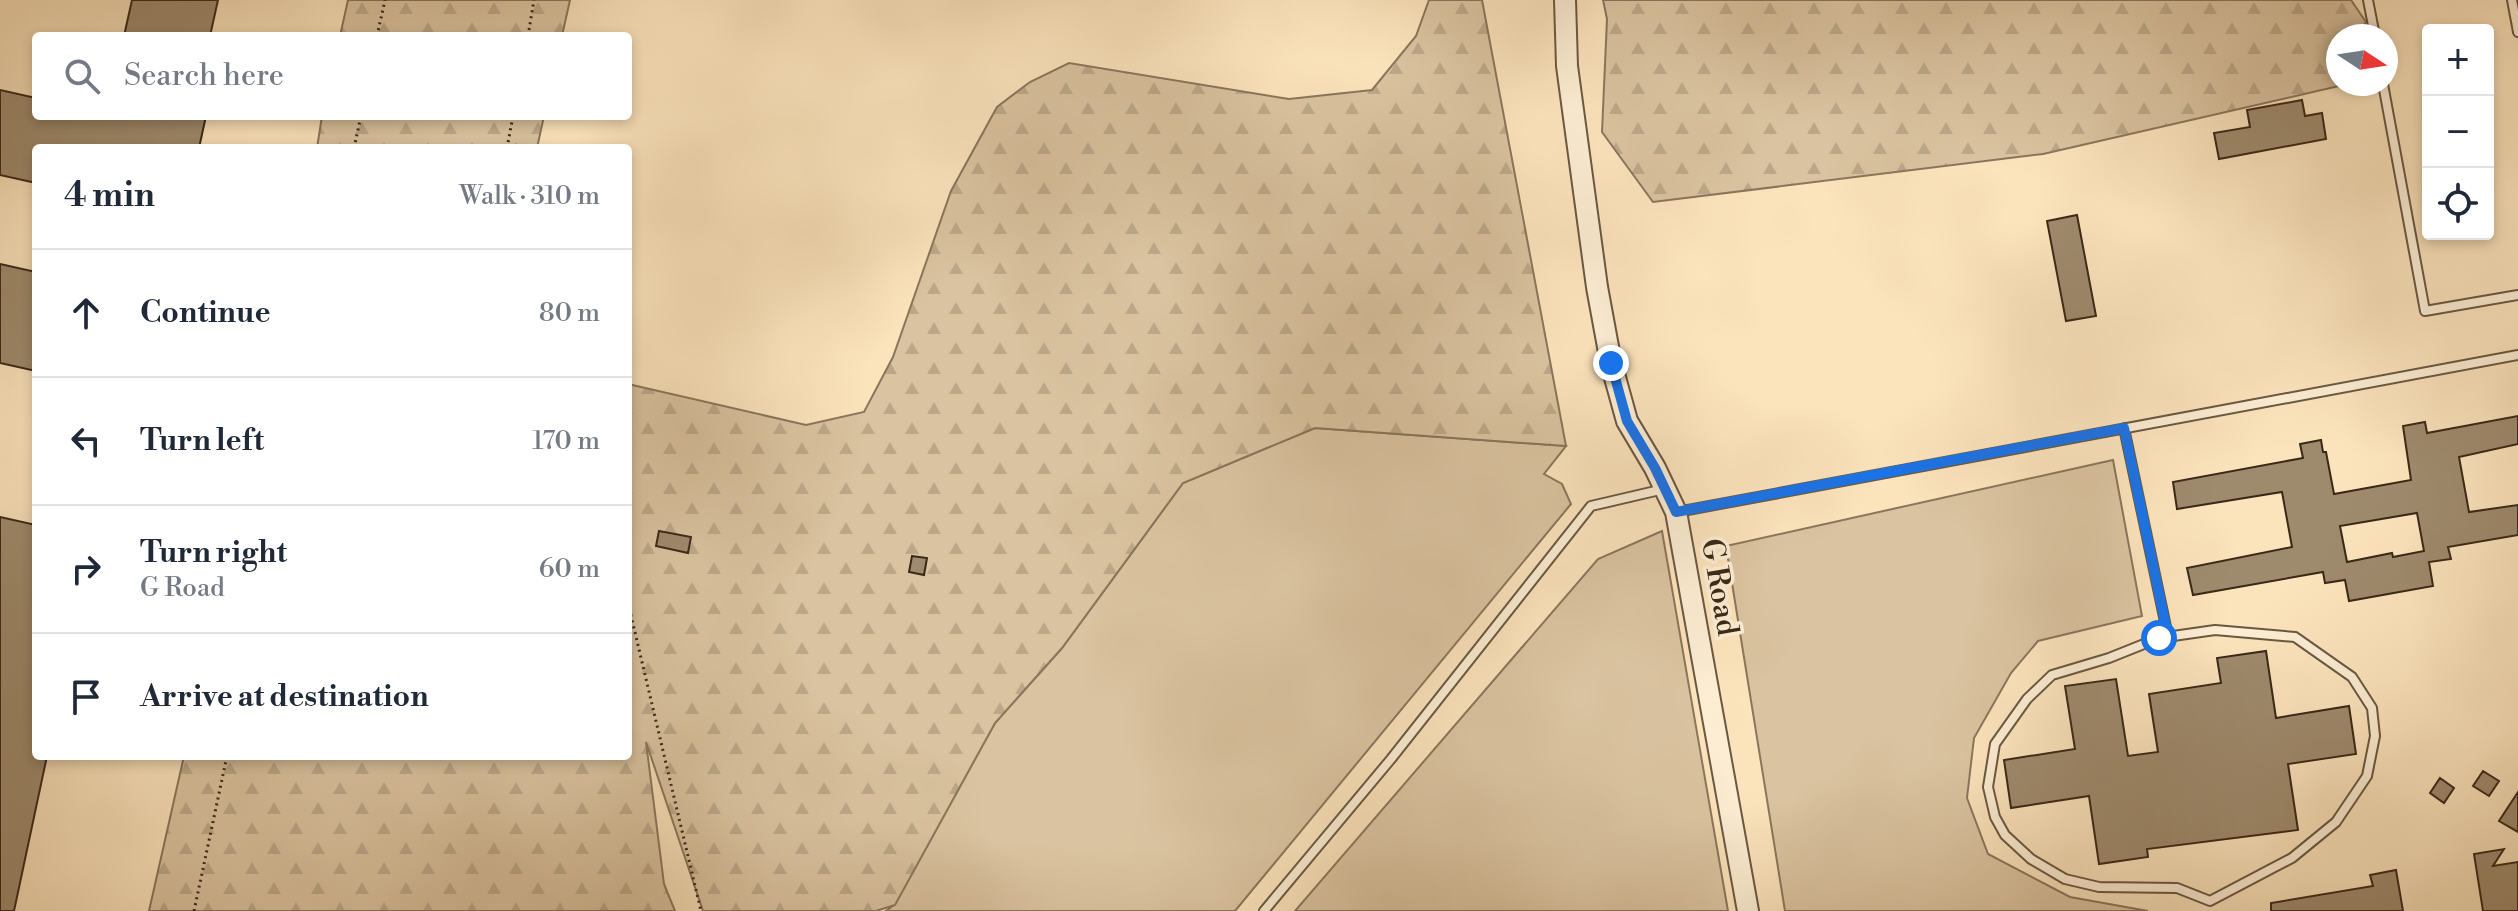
<!DOCTYPE html>
<meta charset="utf-8">
<style>
:root{--surface:#fff;--page:#f6f6f7;--text:#1f2937;--muted:#747a83;--line:#e0e1e3}
body{margin:0;font-family:"Libre Bodoni",serif;background:var(--page);color:var(--text)}
.controls{position:absolute;right:24px;top:24px;display:grid;overflow:hidden;border-radius:8px;box-shadow:0 4px 12px #0003}
.controls button{width:72px;height:72px;display:grid;place-items:center;padding:0;border:0;border-bottom:2px solid var(--line);background:var(--surface);color:var(--text);font:40px sans-serif}
.compass{position:absolute;left:2326px;top:24px;width:72px;height:72px;border-radius:50%;background:var(--surface);box-shadow:0 4px 12px #0003;rotate:102deg}
.stop{position:absolute;width:24px;height:24px;margin:-18px;border:6px solid #1a73e8;border-radius:50%;background:#fff}
.stop.end{background:#1a73e8;border-color:#fff;box-shadow:0 2px 8px #0008}
.list{margin:0;padding:0;list-style:none}
h2{display:flex;justify-content:space-between;align-items:center;height:104px;margin:0;padding:0 32px;font-size:34px}
h2 small{font-size:26px;font-weight:400;color:var(--muted)}
.list li{display:grid;grid-template-columns:52px 1fr auto;gap:24px;align-items:center;box-sizing:border-box;height:128px;padding:0 32px;border-top:2px solid var(--line)}
.list b{display:block;font-size:30px;white-space:nowrap}
.list p{margin:0;font-size:26px;white-space:nowrap;color:var(--muted)}
.list em{font-size:26px;font-style:normal;color:var(--muted)}
.icon{flex:none;width:44px;height:44px;fill:none;stroke:currentColor;stroke-width:2;stroke-linecap:round;stroke-linejoin:round}
.map{position:relative;flex:none;width:2518px;height:911px;overflow:hidden}
.search{position:absolute;background:var(--surface);box-shadow:0 4px 12px #0003;left:32px;top:32px;width:600px;height:88px;display:flex;align-items:center;gap:20px;box-sizing:border-box;padding:0 28px;border-radius:8px;color:var(--muted);font-size:30px}
.panel{position:absolute;background:var(--surface);box-shadow:0 4px 12px #0003;left:32px;top:144px;width:600px;height:616px;border-radius:8px}
.map>svg:first-child{display:block}
.grass{fill:#dac3a0;stroke:#8a765c;stroke-width:2}
.forest{fill:url(#forest-firs);stroke:#8a765c;stroke-width:2}
.building{fill:#9e8a6d;stroke:#3a2918;stroke-width:2;fill-rule:evenodd}
.lines{fill:none;stroke-linecap:round;stroke-linejoin:round}
.service-casing{stroke:#6a5841;stroke-width:12}
.tertiary-casing{stroke:#6a5841;stroke-width:24}
.path{stroke:#3a2918;stroke-width:3;stroke-dasharray:2 4;stroke-linecap:butt}
.service{stroke:#fcedd3;stroke-width:8}
.tertiary{stroke:#fcedd3;stroke-width:20}
.route{stroke:#1a73e8;stroke-width:10}
.labels{text-anchor:middle;stroke-width:7;stroke-linejoin:round;paint-order:stroke}
.street-label{font-size:30px;fill:#3a2918;stroke:#fcedd3}
</style>
<div class="map">
<svg width="2518" height="911" viewBox="0 0 2518 911">
<defs>
<pattern id="forest-firs" width="22" height="20" patternUnits="userSpaceOnUse" patternTransform="scale(2)"><rect width="22" height="20" fill="#dac3a0"/><path d="M5 1l3.5 6h-7zM16 11l3.5 6h-7z" fill="#bca889"/></pattern>
</defs>
<rect width="100%" height="100%" fill="#fbe3bc"/>
<filter id="stains"><feTurbulence type="fractalNoise" baseFrequency=".0025" numOctaves="4"/><feColorMatrix values="0 0 0 0 .2 0 0 0 0 .09 0 0 0 0 .02 0 0 0 .5 -.17"/></filter>
<radialGradient id="worn" r=".72"><stop offset=".6" stop-color="#630" stop-opacity="0"/><stop offset="1" stop-color="#630" stop-opacity=".3"/></radialGradient>
<!-- grass -->
<path class="grass" d="M1315,428L1566,446L1544,474L1562,484L1571,504L1235,911H886L895,904L995,723L1062,648L1183,483Z
M2113,460L2142,616L2038,641L2011,673L1974,738L1967,798L1988,854L2070,897L2148,911H1785L1726,546Z
M1662,531L1728,911H1295L1598,559Z"/>
<!-- forest -->
<path class="forest" d="M348,0H570L562,36H340Z
M1429,0H1482L1566,446L1315,428L1183,483L1062,648L995,723L895,905L876,911H703L646,742L664,884L675,911H149L184,756H628V384L806,425L864,412L893,357L951,191L997,107L1030,82L1069,63L1289,99L1372,90L1416,36Z
M1603,0H2351L2366,22L2360,36H2338L2339,86L2043,154L1653,202L1602,132L1607,19Z
M322,116H544L537,148H317Z"/>
<!-- building -->
<path class="building" d="M132,0H218L210,36H124Z
M0,90L36,98V116H206L199,148H36V183L0,175Z
M2302,100L2305,116L2322,113L2326,139L2219,159L2214,133L2250,127L2247,110Z
M2077,215L2096,316L2066,321L2047,221Z
M0,264L36,272V371L0,363Z
M2518,416V444L2459,457L2469,512L2518,505V535L2448,547L2451,559L2429,562L2433,586L2349,601L2345,580L2325,583L2323,572L2193,595L2187,568L2292,547L2282,492L2177,509L2173,482L2303,458L2300,444L2321,440L2323,452H2326L2334,494L2411,480L2403,426L2425,422L2427,433ZM2417,513L2424,551L2393,557L2392,553L2347,562L2340,526Z
M0,517L36,525V756H47L14,911H0Z
M659,531L691,537L688,553L656,546Z
M912,556L927,558L924,575L909,572Z
M2266,651L2276,718L2349,706L2356,754L2288,764L2298,830L2147,849L2148,857L2099,864L2089,796L2011,808L2004,760L2075,749L2065,686L2116,679L2128,756L2158,752L2149,694L2221,683L2217,658Z
M2483,771L2499,781L2489,796L2473,786Z
M2440,778L2454,788L2444,803L2430,793Z
M2518,792V832L2499,821Z
M2504,849L2493,866L2518,862V911H2483L2474,854Z
M2396,870L2403,911H2271V903L2373,886L2370,875Z"/>
<g class="lines">
<!-- service casing -->
<g class="service-casing">
<path id="service" d="M2368,0L2375,36
M2512,0L2518,32
M2383,84L2425,311L2518,295
M2124,428L2168,636
M1677,512L2518,355
M2215,630L2295,637L2352,677L2372,708L2375,736L2367,776L2336,822L2292,858L2210,901L2177,888L2099,887L2065,879L2031,859L2005,835L1995,817L1988,787L1995,744L2027,699L2052,675L2109,658L2159,638Z
M1264,911L1391,759L1591,506L1664,489"/>
</g>
<!-- tertiary casing -->
<g class="tertiary-casing">
<path id="tertiary" d="M1565,0L1567,66L1597,287L1611,363L1627,421L1655,468L1676,512L1748,911"/>
</g>
<!-- path -->
<path class="path" d="M377,36L385,0
M528,36L534,0
M354,148L361,116
M507,148L513,116
M628,603L701,911
M194,911L227,756"/>
<!-- service -->
<use href="#service" class="service"/>
<!-- tertiary -->
<use href="#tertiary" class="tertiary"/>
</g>
<g class="lines">
<!-- route -->
<path class="route" d="M1611,363L1627,421L1655,468L1676,512L2124,428L2168,636L2159,638"/>
</g>
<g class="labels">
<!-- street labels -->
<g class="street-label">
<text transform="translate(1720 587) rotate(80)" y="10">G Road</text>
</g>
</g>
<rect width="100%" height="100%" filter="url(#stains)"/>
<rect width="100%" height="100%" fill="url(#worn)"/>
</svg>
<div class="controls">
<button>+</button>
<button>−</button>
<button><svg class="icon" aria-label="locate" viewBox="0 0 24 24"><circle cx="12" cy="12" r="6"/><path d="M12 2v4M12 18v4M2 12h4M18 12h4"/></svg></button>
</div>
<svg class="compass" viewBox="-18 -18 36 36"><path d="M0-13l5 13h-10z" fill="#e53935"/><path d="M0 13l5-13h-10z" fill="#747a83"/></svg>
<div class="stop" style="left:2159px;top:638px"></div>
<div class="stop end" style="left:1611px;top:363px"></div>
<div class="search"><svg class="icon" aria-label="search" viewBox="0 0 24 24"><circle cx="10" cy="10" r="6"/><path d="M15 15l6 6"/></svg>Search here</div>
<section class="panel">
<h2>4 min<small>Walk · 310 m</small></h2>
<ul class="list">
<li><svg class="icon" aria-label="ahead" viewBox="0 0 24 24"><path d="M12 20V5M6 11l6-6 6 6"/></svg><div><b>Continue</b></div><em>80 m</em></li>
<li><svg class="icon" aria-label="left" viewBox="0 0 24 24"><path d="M17 20v-9H6M10 6l-5 5 5 5"/></svg><div><b>Turn left</b></div><em>170 m</em></li>
<li><svg class="icon" aria-label="right" viewBox="0 0 24 24"><path d="M7 20v-9h11M14 6l5 5-5 5"/></svg><div><b>Turn right</b><p>G Road</p></div><em>60 m</em></li>
<li><svg class="icon" aria-label="arrive" viewBox="0 0 24 24"><path d="M6 21V4h12l-3 4 3 4H6"/></svg><div><b>Arrive at destination</b></div></li>
</ul>
</section>
</div>
